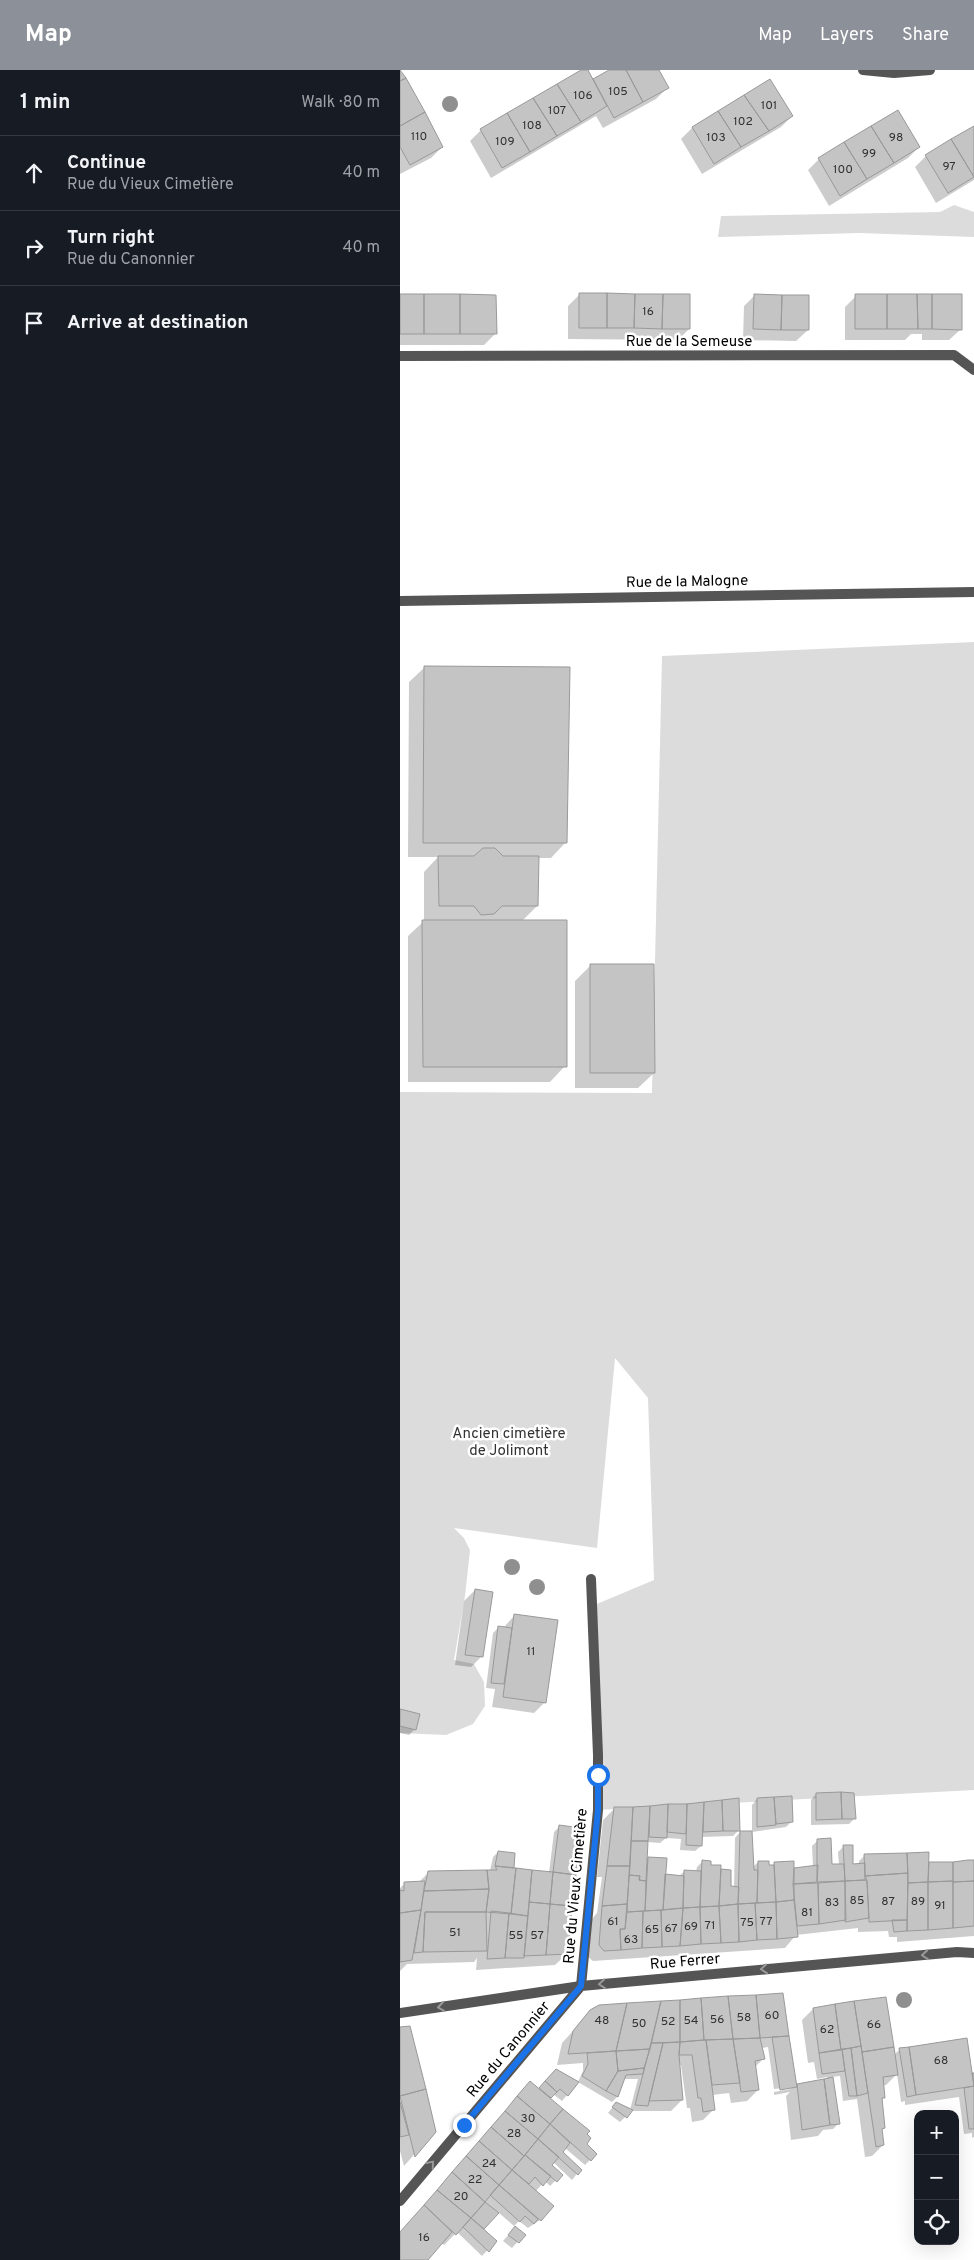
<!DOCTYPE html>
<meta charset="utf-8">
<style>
:root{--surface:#171b24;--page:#242831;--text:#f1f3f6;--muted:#9ea1a6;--line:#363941;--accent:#8c9099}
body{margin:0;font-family:Overpass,sans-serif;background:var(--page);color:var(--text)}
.controls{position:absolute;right:15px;bottom:15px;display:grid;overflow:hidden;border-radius:10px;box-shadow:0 5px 20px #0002}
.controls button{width:45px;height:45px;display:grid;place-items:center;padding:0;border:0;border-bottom:1px solid var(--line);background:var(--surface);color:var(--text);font:25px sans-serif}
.stop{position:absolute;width:15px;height:15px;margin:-11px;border:4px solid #1a73e8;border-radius:50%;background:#fff}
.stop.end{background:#1a73e8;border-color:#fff;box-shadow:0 1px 5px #0008}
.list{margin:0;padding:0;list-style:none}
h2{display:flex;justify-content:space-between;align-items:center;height:65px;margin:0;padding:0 20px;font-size:21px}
h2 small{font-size:16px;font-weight:400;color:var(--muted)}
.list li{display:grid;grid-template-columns:32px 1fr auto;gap:15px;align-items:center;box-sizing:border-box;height:75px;padding:0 20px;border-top:1px solid var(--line)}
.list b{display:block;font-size:19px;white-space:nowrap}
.list p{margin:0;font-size:16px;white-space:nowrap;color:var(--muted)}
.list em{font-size:16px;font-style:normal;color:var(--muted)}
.icon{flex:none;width:28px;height:28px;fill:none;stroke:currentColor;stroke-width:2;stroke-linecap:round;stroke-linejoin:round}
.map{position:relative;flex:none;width:574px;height:2190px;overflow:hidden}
header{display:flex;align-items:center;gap:30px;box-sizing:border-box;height:70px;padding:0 25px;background:var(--accent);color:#fff}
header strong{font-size:24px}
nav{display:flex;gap:28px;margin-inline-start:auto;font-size:18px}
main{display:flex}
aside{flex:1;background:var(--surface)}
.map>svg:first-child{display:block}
.green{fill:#dcdcdc}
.shadow{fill:#0003}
.building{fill:#c4c4c4;stroke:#999}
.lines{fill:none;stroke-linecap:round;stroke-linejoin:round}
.lane{stroke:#555;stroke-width:10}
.street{stroke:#555;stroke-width:10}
.tree{fill:#8f8f8f}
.oneway{stroke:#999}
.route{stroke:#1a73e8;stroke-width:6}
.labels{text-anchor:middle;stroke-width:5;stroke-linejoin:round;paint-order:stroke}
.number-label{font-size:12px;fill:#313131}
.street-label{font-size:15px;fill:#000;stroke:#fff}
.park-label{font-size:15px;fill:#333;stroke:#fff}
</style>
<header>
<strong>Map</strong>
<nav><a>Map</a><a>Layers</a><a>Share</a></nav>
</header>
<main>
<aside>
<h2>1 min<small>Walk · 80 m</small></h2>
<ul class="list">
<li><svg class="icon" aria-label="ahead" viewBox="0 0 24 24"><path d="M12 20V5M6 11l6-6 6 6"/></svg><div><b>Continue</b><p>Rue du Vieux Cimetière</p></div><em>40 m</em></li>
<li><svg class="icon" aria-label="right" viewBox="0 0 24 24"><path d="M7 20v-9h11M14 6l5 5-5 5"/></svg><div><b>Turn right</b><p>Rue du Canonnier</p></div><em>40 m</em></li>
<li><svg class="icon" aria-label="arrive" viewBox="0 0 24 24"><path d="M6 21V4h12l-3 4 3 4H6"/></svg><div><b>Arrive at destination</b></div></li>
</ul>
</aside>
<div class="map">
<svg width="574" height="2190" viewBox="0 0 574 2190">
<rect width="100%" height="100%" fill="#fff"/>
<!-- green -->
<path class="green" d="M554,135L574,142V167L459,163L318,167L321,146L540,142Z
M574,572V1720L198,1740L192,1536L254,1510L248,1328L215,1288L197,1478L54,1458L64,1468L70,1480L65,1526L54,1590L74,1594L84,1612L85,1636L73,1654L46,1665L0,1663V1022L252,1023L262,586Z"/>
<!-- shadow -->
<path class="shadow" d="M183,0H186L193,11L211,0H257L267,18L256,29L203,58L196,46L91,108L70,71L81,60Z
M0,1L42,77L31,88L0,104Z
M370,11L392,46L381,57L302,104L281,69L292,58Z
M497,42L519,77L508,88L429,136L408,100L419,89Z
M574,57V110L536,133L515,97L526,86Z
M0,225L95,264L84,275H0Z
M179,225L289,259L278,270L168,269V236Z
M355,225L408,260L396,271L343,270L344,236Z
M456,226L561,259L549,270H522V264H511L505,270H445V237Z
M25,597L166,772L151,788H137V836L122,851L165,996L150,1012H8V866L24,851V802L38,787H8L9,612Z
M190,896L254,1003L238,1018H175V911Z
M75,1520L82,1586L71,1597L55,1595L64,1531Z
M115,1545L145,1632L134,1643L92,1637L95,1619L86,1618L93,1563L98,1558H103Z
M0,1641L15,1659L9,1665L0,1663Z
M416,1724L454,1749L449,1754L411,1755V1730Z
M390,1727L392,1751L386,1757L352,1762V1735L357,1729Z
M338,1730L339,1760L333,1766L301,1767V1776L295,1781L280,1780L281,1769L266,1768L260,1773L247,1772V1788L265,1789L263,1805L279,1806L285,1801L296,1802L297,1797L302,1792L320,1801H330L329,1817L334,1818L335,1768L340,1762L352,1798L358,1792L367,1796H372L375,1793L393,1799L413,1797L412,1776L418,1770L431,1796L439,1795L438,1782L444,1776L452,1795H459V1791L465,1785L527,1793L574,1792V1866L497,1872V1867H489L488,1861L458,1862V1858L396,1865L385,1878L193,1891L188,1887L192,1849L197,1843L202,1807H197L203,1750L214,1739Z
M160,1756L167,1884L155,1895L76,1900L77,1888L74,1892L7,1894L0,1901V1818L5,1813H18L29,1802L90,1801L93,1787L98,1782L112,1799L149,1803L154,1762Z
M382,1924L396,2015L427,2010V2007L417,2009L414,1992L408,1993L402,1950L413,1939L485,1928L494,1985L500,1979L574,2004V2067L572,2068V2063L564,2064L559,2027L505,2035V2031L501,2032L497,2004L486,2015L482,2016L484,2027L481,2030L484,2058L481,2060L483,2075L472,2086L465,2087L457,2029L443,2031L440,2006L432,2007L439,2053L433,2059L423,2060L418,2066L391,2070L386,2026L390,2022L374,2025V2022L391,2019V2017L374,2019L368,1977L362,1978L363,1989L355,1997L358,2020L347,2031L331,2033L329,2023L312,2025L314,2039L303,2050L292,2052L290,2038H287L281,1995H279L282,2030L271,2041H231L220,2052L208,2043L216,2033L230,2040L238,2009H223L217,2027L212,2032L178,2012L162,2031L153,2024L149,2028L185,2064V2074L190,2090L185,2095L165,2078L161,2082L180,2100L172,2110L153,2092L150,2095L161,2105L150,2116L145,2111L136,2121L152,2136L140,2150L128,2158L119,2151L114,2156L98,2142L82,2159L96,2171L82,2186L57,2162L44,2175L41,2173L27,2190H0V2164L120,2024L139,2020L151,2006L178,2012L183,2001V1993L157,1995L162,1973L191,1941Z
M0,1959L35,2061L4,2096L0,2081Z
M110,2163L124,2165L112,2178L103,2171Z"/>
<!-- building -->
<path class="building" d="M0,0L6,8L0,11Z
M181,0H188L207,36L181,52L157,14Z
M209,0H226L243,32L214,48L193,9Z
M226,0H259L269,18L243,32Z
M6,8L25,42L0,56V11Z
M370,9L393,46L369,61L344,25Z
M157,14L181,52L157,66L133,28Z
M344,25L369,61L341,77L318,41Z
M133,28L157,66L130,82L107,43Z
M498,40L520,77L494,93L471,56Z
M318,41L341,77L314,94L292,57Z
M25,42L43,77L10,95L0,77V56Z
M107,43L130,82L102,98L80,59Z
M471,56L494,93L467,109L444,72Z
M574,56V107L551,69Z
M551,69L574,107L548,123L525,85Z
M444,72L467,109L440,126L418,88Z
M179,223H207V258H179Z
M207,223L235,224L234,258H207Z
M0,224H24V264H0Z
M24,224H60V264H24Z
M60,224L96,225L97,264H60Z
M235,224H263L262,259L234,258Z
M263,224H290V259H262Z
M354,224L382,225L381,260L353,259Z
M455,224H487V259H455Z
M487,224H517L518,259H487Z
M517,224H532V259H518Z
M532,224H562V260L532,259Z
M382,225H409V260H381Z
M24,596L170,597L167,773H23Z
M83,778H95L103,786H139L138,836H102L94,844L81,845L74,836H39L38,786H74Z
M22,850H167V997H23Z
M190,894H254L255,1003H190Z
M75,1519L93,1522L83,1587L65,1585Z
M114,1544L158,1550L146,1633L103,1627Z
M98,1556L112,1558L104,1614L91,1613Z
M0,1639L20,1644L16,1660L0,1656Z
M441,1722L454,1723L456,1749H442Z
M441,1722L442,1749L416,1750V1723Z
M392,1726L393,1752L376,1754L374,1727Z
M374,1727L376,1755L357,1757V1728Z
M339,1728L340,1761H323L322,1730Z
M322,1730L323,1761L303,1762L304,1732Z
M304,1732L302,1776L286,1775L287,1734Z
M268,1734H287L286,1764L267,1762Z
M268,1734L267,1768L249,1767L250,1736Z
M250,1736L248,1771H231L233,1737Z
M214,1737H233L230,1796H207Z
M159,1755L174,1757L180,1771L176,1805L153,1802Z
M340,1761H352L354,1800H358L357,1833L338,1834Z
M431,1768L432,1794H444L445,1811L417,1812V1769Z
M231,1771H248L246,1811L239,1810L240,1806L229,1805Z
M443,1775H453V1794L465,1793V1810L445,1811Z
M98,1781L115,1783L114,1798L95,1796Z
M529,1782L528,1812L508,1813L507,1783Z
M507,1783L508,1803L465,1806L464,1784Z
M248,1787L267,1788L263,1840L245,1841Z
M302,1790L311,1791V1795H321L319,1836L300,1837Z
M568,1790H574V1811L553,1812V1792Z
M358,1791H369V1795H374L376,1832L357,1833Z
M394,1791V1830L376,1832L374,1792Z
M529,1792H553V1811L528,1812Z
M418,1795L417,1812L393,1814L394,1798Z
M95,1796L116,1798L111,1844L86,1842L89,1819L87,1800H97Z
M207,1796H230L227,1834L202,1836Z
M116,1798L132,1800L128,1846L111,1844Z
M321,1799L331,1800V1816L339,1817L338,1834L319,1836Z
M87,1800L89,1819L24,1821L28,1801Z
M132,1800L153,1802L150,1834L129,1832Z
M284,1800L301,1801L300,1837L283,1838Z
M153,1802L176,1805L172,1836L150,1834Z
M508,1803L507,1850L469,1852L467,1811L465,1806Z
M265,1804L284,1806L283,1838L263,1840Z
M229,1805L240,1806L239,1810L246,1811L245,1841L227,1842Z
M465,1810L467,1811L469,1848L445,1852V1811Z
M25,1811L21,1840L0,1843V1820L4,1821V1812Z
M445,1811L446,1850L419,1854L418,1813Z
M553,1811V1858L528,1860V1812Z
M574,1811V1856L553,1858V1812Z
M528,1812V1860L507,1861L508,1813Z
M418,1813L419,1854L397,1856L393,1814Z
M89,1819L86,1842H25L23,1882L14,1883L24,1821Z
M394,1830L398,1867L377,1869L376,1832Z
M129,1832L150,1834L146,1885L124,1886Z
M376,1832L377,1869L357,1870L355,1833Z
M355,1833L357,1870L339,1872L338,1834Z
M150,1834L172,1836L168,1884L146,1885Z
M227,1834L225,1859H220L221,1880L204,1881L199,1875L202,1836Z
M338,1834L339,1872L321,1873L319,1836Z
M319,1836L321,1873L301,1874L300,1837Z
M300,1837L301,1874L280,1876L283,1838Z
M283,1838L280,1876L262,1877L261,1840Z
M21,1840L12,1890L0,1892V1843Z
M261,1840L262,1877L242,1878L243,1841Z
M91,1841L109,1843L105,1888L87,1889Z
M243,1841L242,1878L221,1880L220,1859H225L227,1842Z
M25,1842H86L87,1881L23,1882Z
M109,1843L128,1846L124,1888H105Z
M492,1850H507V1861L494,1862Z
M383,1923L389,1966L360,1968L356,1925Z
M356,1925L360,1968L333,1969L328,1926Z
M328,1926L333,1969L304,1970L301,1928Z
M486,1927L494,1977L462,1982L454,1931Z
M301,1928L304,1970L280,1972V1930Z
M280,1930V1972L251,1973L261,1931Z
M261,1931L250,1979L216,1981L227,1933Z
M454,1931L461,1976L441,1980L435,1934Z
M227,1933L216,1981L168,1984L173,1961L190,1940L199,1935Z
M435,1934L441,1980L419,1983L413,1938Z
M10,1956L26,2019L0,2026V1957Z
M389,1966L397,2017L380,2020L372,1967Z
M360,1968L365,1989L355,1991L359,2020L341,2022L333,1969Z
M567,1968L574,2016L516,2025L509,1977Z
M333,1969L340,2013L312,2015L306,1970Z
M304,1970H306L315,2040L303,2042L301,2028H298L292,1985H279L280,1972Z
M280,1972L279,1985L283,2030L249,2031L263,1973Z
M251,1973H263L248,2036L235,2035Z
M461,1976L468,2023L457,2026L451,1978Z
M494,1977L498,2005L483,2007L485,2028H482L485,2058L482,2059L484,2075L476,2077L462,1982Z
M509,1977L516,2025L507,2027L499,1978Z
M451,1978L457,2026H449L445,2001L442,1979Z
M250,1979L244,1998L218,2001L216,1981Z
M442,1979L445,2001L422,2004L419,1983Z
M216,1981L218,2001L206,2021L182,2006L188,1994L187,1983Z
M244,1998L243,2004L226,2005L218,2027L206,2021L218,2001Z
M156,1999L179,2012L168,2026L160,2019L157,2022L145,2011Z
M572,2003H574V2059H569L564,2018L574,2016Z
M433,2007L440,2054L430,2055L424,2009Z
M424,2009L430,2055L402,2060L397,2014Z
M130,2011L163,2039L150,2054L117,2026Z
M145,2011L157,2022L151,2028L139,2018Z
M26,2019L36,2062L15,2087L0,2026Z
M117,2026L150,2054L138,2069L105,2041Z
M0,2032L9,2065L0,2067Z
M216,2032L233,2040L227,2048L212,2037Z
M163,2039L190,2061L187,2064L191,2068L187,2074L197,2084L191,2091L150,2054Z
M105,2041L138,2069L124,2086L91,2057Z
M150,2054L170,2073L163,2082L182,2100L178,2105L138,2069Z
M91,2057L124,2086L112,2100L79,2071Z
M138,2069L159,2087L152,2095L163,2105L157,2112L125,2085Z
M79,2071L112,2100L99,2115L66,2086Z
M125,2085L151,2106L143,2116L135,2107L129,2114L112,2100Z
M66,2086L99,2115L85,2132L52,2102Z
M112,2100L154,2136L141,2151L99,2115Z
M52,2102L85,2132L71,2148L37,2120Z
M99,2115L138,2149L134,2154L125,2146L120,2152L90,2125Z
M37,2120L71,2148L56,2165L24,2135Z
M85,2132L99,2143L84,2159L71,2148Z
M24,2135L52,2162L28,2190H0V2162Z
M71,2148L97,2171L89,2182L63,2157Z
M115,2156L126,2165L119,2173L108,2165Z"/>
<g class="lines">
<!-- lane -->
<path class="lane" d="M181,1916L198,1740V1685L191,1509"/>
<!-- street -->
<path class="street" d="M463,0L494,3L530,0
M0,286L554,285L574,300
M0,531L574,522
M0,1943L181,1916L557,1882L574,1883
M0,2131L181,1916"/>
</g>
<!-- trees -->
<g class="tree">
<circle cx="50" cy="34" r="8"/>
<circle cx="112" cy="1497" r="8"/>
<circle cx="137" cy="1517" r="8"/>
<circle cx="504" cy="1930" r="8"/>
</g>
<!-- one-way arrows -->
<defs><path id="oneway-chevron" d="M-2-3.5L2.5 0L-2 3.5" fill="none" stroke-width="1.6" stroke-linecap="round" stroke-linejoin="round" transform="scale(1.25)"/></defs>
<g class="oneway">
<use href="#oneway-chevron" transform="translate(525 1885) rotate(175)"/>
<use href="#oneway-chevron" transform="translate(364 1899) rotate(175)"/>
<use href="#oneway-chevron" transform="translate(202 1914) rotate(175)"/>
<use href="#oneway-chevron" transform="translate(41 1937) rotate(172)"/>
<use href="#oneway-chevron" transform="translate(31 2094) rotate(-50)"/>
</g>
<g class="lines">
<!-- route -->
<path class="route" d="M64,2055L181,1916L198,1740V1705"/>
</g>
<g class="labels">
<!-- number labels -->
<g class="number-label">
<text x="218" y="25">105</text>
<text x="183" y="29">106</text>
<text x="369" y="39">101</text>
<text x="157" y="44">107</text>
<text x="343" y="55">102</text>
<text x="132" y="59">108</text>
<text x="19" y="70">110</text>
<text x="316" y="71">103</text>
<text x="496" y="71">98</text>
<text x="105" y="75">109</text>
<text x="469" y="87">99</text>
<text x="549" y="100">97</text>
<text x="443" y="103">100</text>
<text x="248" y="245">16</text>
<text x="131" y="1585">11</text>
<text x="457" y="1834">85</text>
<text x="488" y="1835">87</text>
<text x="518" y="1835">89</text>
<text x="432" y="1836">83</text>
<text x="540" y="1839">91</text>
<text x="407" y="1846">81</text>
<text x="213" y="1855">61</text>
<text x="366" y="1855">77</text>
<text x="347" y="1856">75</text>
<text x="310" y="1859">71</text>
<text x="291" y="1860">69</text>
<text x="271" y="1862">67</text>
<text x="252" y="1863">65</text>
<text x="55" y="1866">51</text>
<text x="116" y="1869">55</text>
<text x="137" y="1869">57</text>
<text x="231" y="1873">63</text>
<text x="372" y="1949">60</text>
<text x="344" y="1951">58</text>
<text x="317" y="1953">56</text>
<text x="202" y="1954">48</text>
<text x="291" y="1954">54</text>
<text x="268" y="1955">52</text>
<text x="239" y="1957">50</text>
<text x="474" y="1958">66</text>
<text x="427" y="1963">62</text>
<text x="541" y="1994">68</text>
<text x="128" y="2052">30</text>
<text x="114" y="2067">28</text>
<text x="89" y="2097">24</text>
<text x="75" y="2113">22</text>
<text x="61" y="2130">20</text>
<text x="24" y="2171">16</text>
</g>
<!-- street labels -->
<g class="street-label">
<text x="289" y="276">Rue de la Semeuse</text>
<text transform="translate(287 511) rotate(-1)" y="5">Rue de la Malogne</text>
<text transform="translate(175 1816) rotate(-85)" y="5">Rue du Vieux Cimetière</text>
<text transform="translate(285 1891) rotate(-5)" y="5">Rue Ferrer</text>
<text transform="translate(108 1979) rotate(-50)" y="5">Rue du Canonnier</text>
</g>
<!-- park labels -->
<g class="park-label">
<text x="109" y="1368">Ancien cimetière<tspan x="109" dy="17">de Jolimont</tspan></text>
</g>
</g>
</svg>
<div class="controls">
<button>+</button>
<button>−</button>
<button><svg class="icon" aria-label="locate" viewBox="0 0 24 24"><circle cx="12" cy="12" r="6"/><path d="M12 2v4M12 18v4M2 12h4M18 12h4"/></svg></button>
</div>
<div class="stop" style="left:198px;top:1705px"></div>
<div class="stop end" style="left:64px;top:2055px"></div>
</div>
</main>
